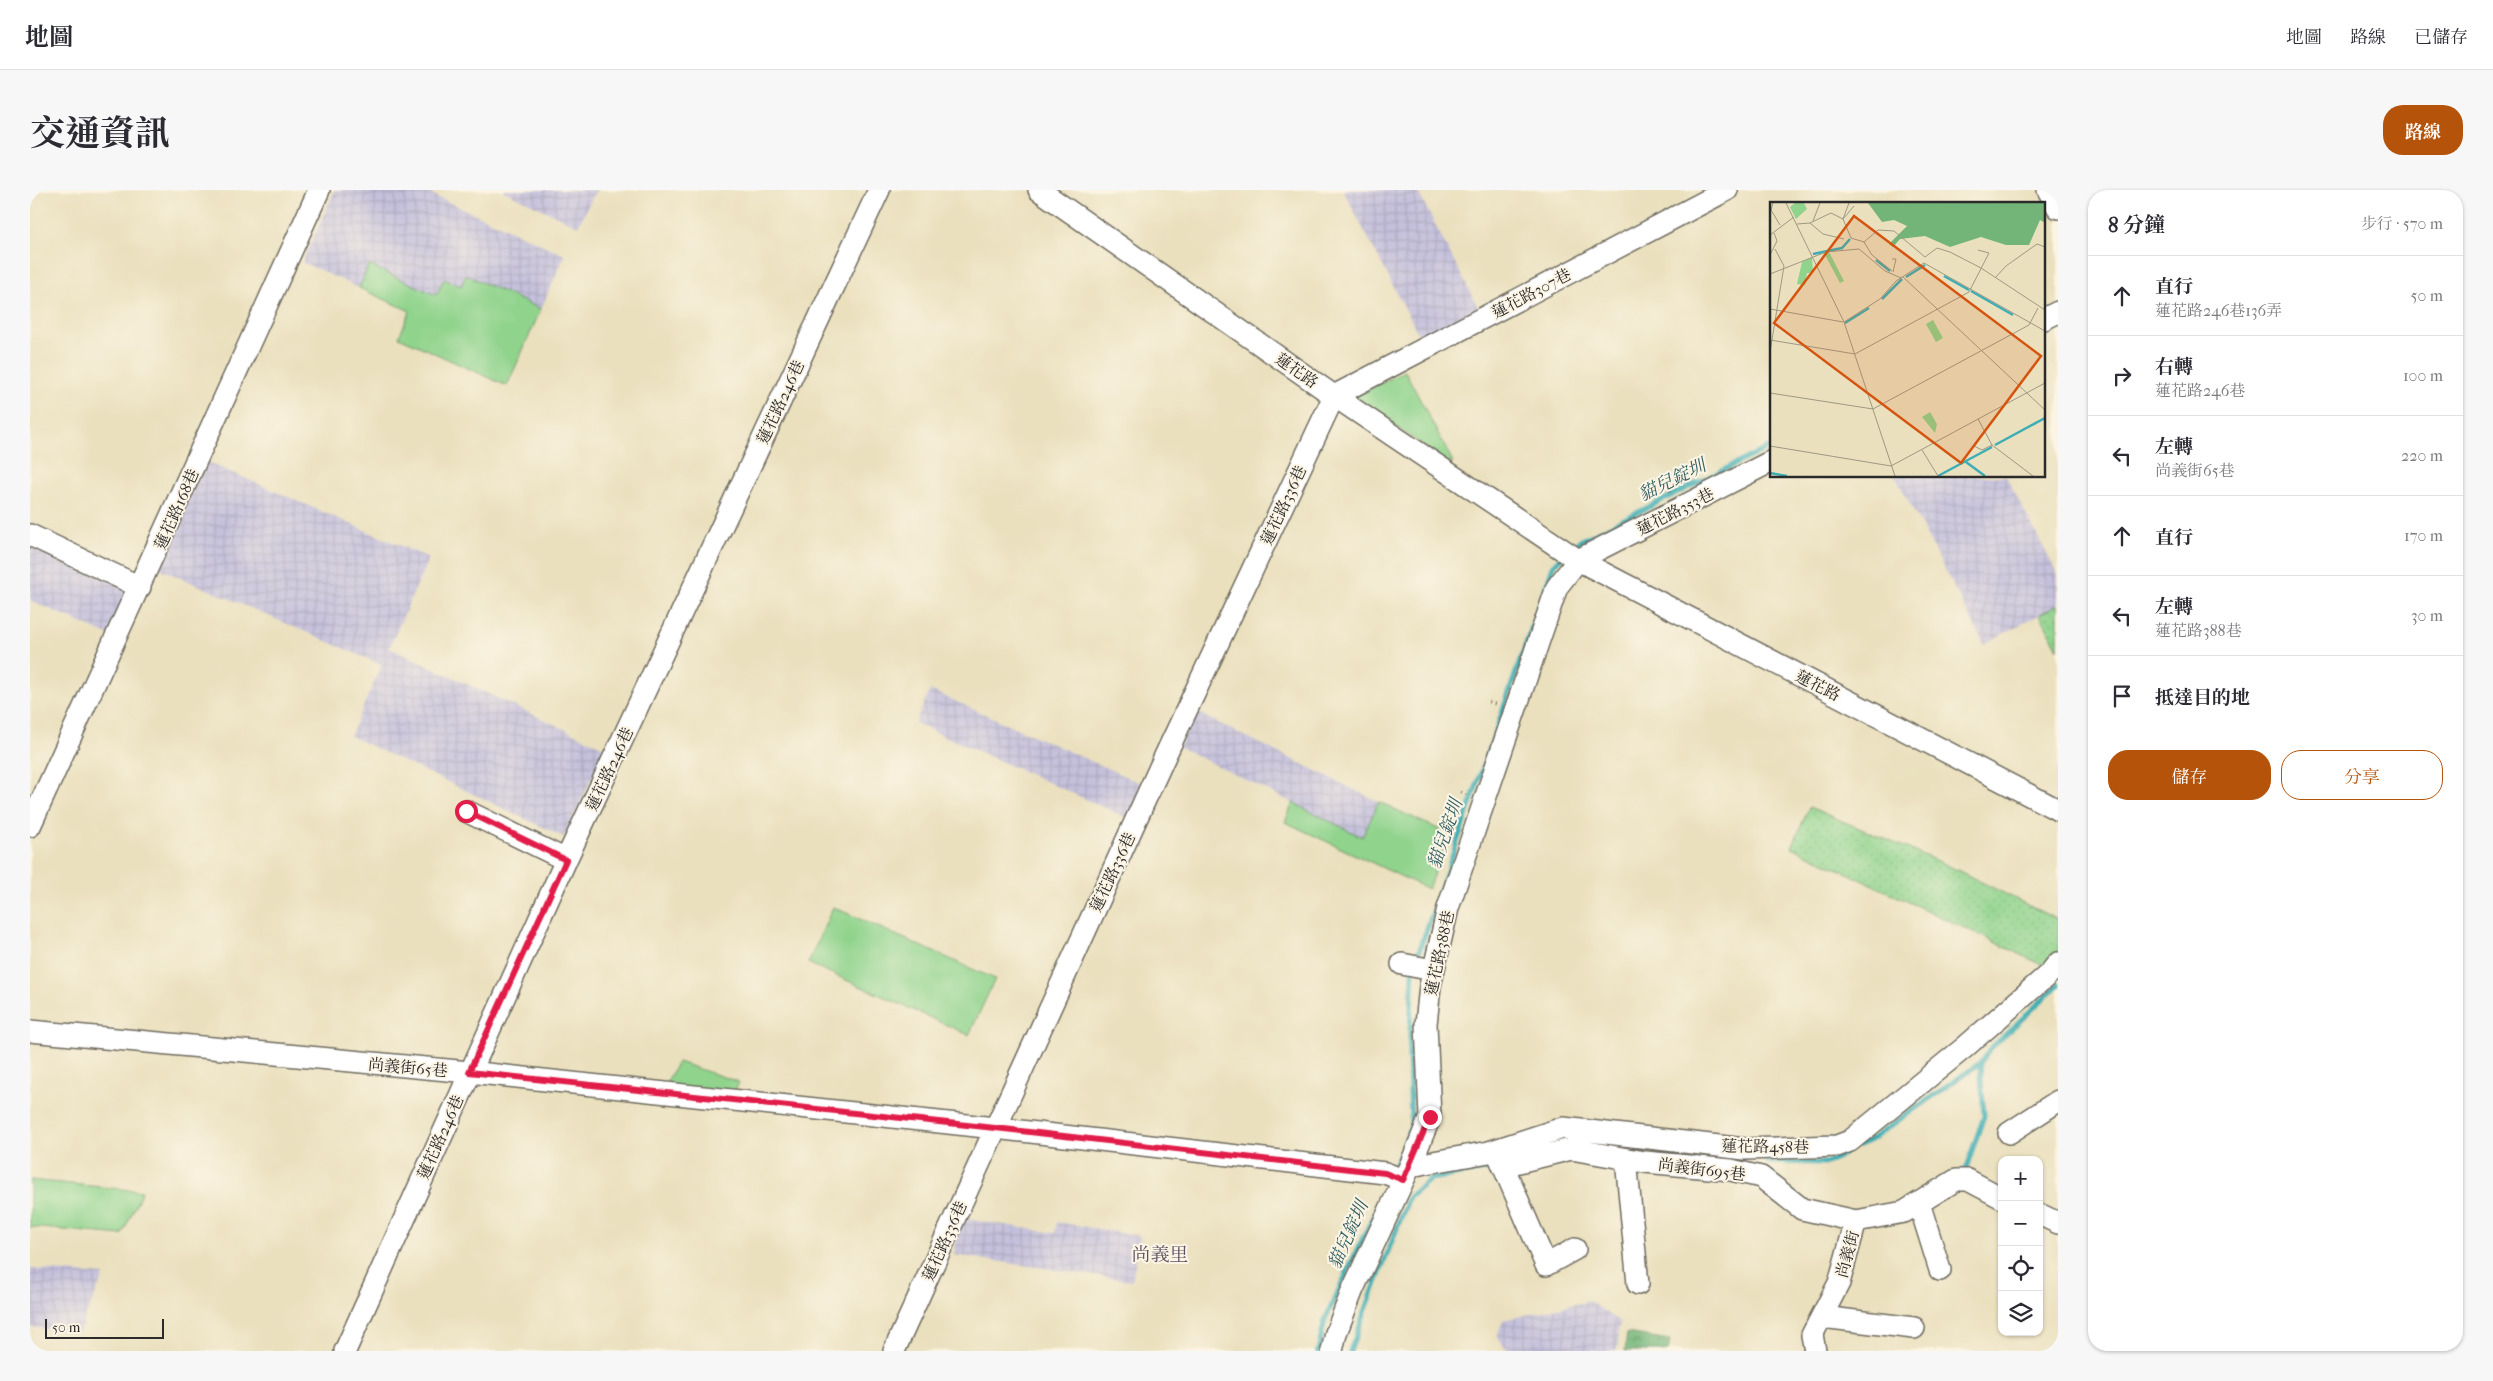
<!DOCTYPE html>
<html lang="zh-TW">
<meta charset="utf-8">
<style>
:root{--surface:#fff;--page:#f7f7f7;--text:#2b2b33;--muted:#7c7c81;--line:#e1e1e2;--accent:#b45309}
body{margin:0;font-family:"IM FELL French Canon","Noto Serif TC",serif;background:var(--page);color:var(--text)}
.controls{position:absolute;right:15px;bottom:15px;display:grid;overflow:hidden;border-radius:10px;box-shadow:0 1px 4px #0004}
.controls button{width:45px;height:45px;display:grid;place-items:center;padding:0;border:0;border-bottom:1px solid var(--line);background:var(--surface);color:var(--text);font:25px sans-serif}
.scale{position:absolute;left:15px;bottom:12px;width:119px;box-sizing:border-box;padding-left:5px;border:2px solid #2b2b2b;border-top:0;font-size:14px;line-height:18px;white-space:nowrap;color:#2b2b2b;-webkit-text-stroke:4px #fcf5e5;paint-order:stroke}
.stop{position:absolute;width:15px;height:15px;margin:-11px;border:4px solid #e11d48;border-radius:50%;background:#fff}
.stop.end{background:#e11d48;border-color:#fff;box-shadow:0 1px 5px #0008}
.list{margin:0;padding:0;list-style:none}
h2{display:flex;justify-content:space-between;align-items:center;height:65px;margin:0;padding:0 20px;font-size:21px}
h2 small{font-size:16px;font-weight:400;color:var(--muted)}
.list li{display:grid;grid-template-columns:32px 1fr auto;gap:15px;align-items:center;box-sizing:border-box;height:80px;padding:0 20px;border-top:1px solid var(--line)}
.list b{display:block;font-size:19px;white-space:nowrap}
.list p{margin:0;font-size:16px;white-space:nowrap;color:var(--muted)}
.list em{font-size:16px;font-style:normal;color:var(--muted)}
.actions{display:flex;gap:10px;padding:15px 20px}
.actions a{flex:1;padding:11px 0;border:1px solid var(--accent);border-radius:20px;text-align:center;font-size:18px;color:var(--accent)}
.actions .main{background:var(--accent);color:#fff}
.icon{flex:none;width:28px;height:28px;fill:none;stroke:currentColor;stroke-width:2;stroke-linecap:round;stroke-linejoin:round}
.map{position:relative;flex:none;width:2028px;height:1161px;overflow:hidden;border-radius:20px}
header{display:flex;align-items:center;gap:30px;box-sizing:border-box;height:70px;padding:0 25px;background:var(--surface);border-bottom:1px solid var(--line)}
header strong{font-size:24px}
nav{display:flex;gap:28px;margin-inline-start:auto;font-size:18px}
.intro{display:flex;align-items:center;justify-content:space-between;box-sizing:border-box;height:120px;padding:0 30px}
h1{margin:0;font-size:35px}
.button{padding:12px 22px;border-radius:20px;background:var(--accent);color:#fff;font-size:18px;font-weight:700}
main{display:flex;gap:30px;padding:0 30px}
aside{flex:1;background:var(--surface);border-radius:20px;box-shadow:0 1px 4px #0004}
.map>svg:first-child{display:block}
.industrial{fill:url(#industrial-grid)}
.green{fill:#8fd38c;stroke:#5d7f5c}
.forest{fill:url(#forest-crowns);stroke:#4f7052}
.garden{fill:url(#garden-dots);stroke:#5d7f5c}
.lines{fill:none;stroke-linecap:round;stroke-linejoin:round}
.stream{stroke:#3daeb5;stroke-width:5}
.minor-casing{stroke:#6e6a5e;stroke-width:24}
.path{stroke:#6e6a5e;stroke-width:3;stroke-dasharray:1 4;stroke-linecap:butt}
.minor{stroke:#fff;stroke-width:21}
.route{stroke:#e11d48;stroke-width:6}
.labels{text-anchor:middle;stroke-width:4;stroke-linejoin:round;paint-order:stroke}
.street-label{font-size:16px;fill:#2b2b2b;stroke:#fcf5e5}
.water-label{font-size:18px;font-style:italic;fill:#325f62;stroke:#fcf5e5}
.quarter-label{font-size:19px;fill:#5d5365;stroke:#fcf5e5}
.inset-river{fill:none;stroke:#3daeb5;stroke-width:2.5}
.inset-road{fill:none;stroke:#9e9883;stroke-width:1}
.view{fill:#d5540f;fill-opacity:0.15;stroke:#d5540f;stroke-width:2.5}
.inset-edge{fill:none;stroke:#2b2b2b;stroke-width:2.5}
</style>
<header>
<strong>地圖</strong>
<nav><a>地圖</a><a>路線</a><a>已儲存</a></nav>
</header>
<div class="intro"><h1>交通資訊</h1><a class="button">路線</a></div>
<main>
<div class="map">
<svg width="2028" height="1161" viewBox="0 0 2028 1161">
<defs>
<pattern id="industrial-grid" width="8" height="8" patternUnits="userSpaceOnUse" patternTransform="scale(1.25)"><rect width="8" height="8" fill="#c4c0db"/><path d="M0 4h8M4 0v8" fill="none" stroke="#a9a5bc"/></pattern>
<pattern id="forest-crowns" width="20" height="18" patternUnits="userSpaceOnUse" patternTransform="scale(1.25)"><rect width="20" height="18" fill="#73b578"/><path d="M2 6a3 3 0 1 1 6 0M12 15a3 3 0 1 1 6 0" fill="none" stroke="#5f9363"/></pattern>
<pattern id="garden-dots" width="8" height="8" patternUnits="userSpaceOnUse" patternTransform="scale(1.25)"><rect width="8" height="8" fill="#8fd38c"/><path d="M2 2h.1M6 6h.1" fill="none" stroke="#7cb579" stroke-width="1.8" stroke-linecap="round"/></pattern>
</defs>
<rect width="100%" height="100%" fill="#fcf5e5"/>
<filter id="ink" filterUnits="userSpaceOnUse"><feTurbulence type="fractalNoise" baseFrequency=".02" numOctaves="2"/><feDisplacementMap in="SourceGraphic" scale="10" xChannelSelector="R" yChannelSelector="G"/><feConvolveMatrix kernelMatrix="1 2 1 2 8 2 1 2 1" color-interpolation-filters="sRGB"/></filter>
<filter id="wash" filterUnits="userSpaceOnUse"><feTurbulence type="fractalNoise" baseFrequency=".0096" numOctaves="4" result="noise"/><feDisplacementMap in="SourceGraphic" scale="20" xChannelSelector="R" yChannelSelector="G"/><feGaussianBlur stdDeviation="1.12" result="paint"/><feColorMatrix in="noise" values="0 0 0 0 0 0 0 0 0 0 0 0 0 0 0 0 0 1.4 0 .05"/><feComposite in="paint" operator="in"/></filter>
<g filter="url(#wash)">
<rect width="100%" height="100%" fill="#eae0be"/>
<!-- industrial -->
<path class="industrial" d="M305,0H392L535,65L511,119L436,85L431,96L406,105L339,75L329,98L272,72Z
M472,0H566L548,36Z
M1313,0H1387L1451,123L1393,153Z
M173,270L399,368L359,458L576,558L534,647L320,546L352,475L126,377Z
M1865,286H1976L2028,385V415L1954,454Z
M0,354L101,399L80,446L0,410Z
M900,500L1115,595L1100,629L885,533Z
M1166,522L1349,612L1332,647L1149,557Z
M930,1028L1025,1043L1027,1032L1110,1046L1102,1091L924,1065Z
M0,1079L74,1085L48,1143L0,1137Z
M1559,1111L1590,1132L1587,1161H1479L1467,1148L1473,1130Z"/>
<!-- green -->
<path class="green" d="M339,75L406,105L414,89L431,96L436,85L511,119L477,196L369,147L380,121L329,98Z
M1375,181L1423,272H1416L1324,207Z
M1349,612L1419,644L1398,699L1255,632L1263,613L1332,647Z
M803,717L965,789L939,845L778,773Z
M648,872L709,892L703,907L632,900Z
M0,990L112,1001L92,1045L0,1037Z"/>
<!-- forest -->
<path class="forest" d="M1597,1143L1640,1150L1638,1161H1595Z"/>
<!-- garden -->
<path class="garden" d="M2028,415V459L2010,424Z
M1779,617L1917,675L2028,730V762L2017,777L1762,657Z"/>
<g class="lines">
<!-- stream -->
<path class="stream" d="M1541,359L1548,352L1742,256
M1385,773L1523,376L1533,366
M1828,956L1842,949L1950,873
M1737,972L1797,973L1814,964
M1363,981L1381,937L1379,861L1383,781
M1935,981L1954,926L1950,873L1961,858L2028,795
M1288,1161L1295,1130L1360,989
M1320,1161L1379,1007L1401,989L1460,979"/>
</g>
</g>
<g filter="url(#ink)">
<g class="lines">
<!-- minor casing -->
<g class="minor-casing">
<path id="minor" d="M1009,0L1304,206L1548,370L2028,620
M2018,0L2028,18
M2014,129L2028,122
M0,345L110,397
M436,621L536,670
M0,636L289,0
M1372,774L1403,780
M0,841L439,882L965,938L1355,983L1373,990
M1979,943L2028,911
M1468,964L1516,1075L1545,1059
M1596,969L1608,1094
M1380,976L1459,962L1533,938L1715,959L1807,956L1820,951L1934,858L2020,783L2028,773
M1473,976L1541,959L1615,972L1701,980L1731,987L1772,1019L1826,1031L1874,1022L1926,990H1938L1972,1008
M1889,1013L1910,1080
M2009,1024L2028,1033
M1792,1127L1884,1138
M315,1161L536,670L849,0
M864,1161L1135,566L1304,206L1697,0
M1302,1161L1306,1143L1323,1099L1380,976L1400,927L1396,834L1400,796L1418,718L1527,397L1548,370L1742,271
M1785,1161L1782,1145L1809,1093L1826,1031"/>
</g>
<!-- path -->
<path class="path" d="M1638,296L1641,302
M1459,512L1468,515
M1431,602L1437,605"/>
<!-- minor -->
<use href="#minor" class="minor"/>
</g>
</g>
<g class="lines" filter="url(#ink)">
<!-- route -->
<path class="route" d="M436,621L536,670L439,882L965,938L1355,983L1373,990L1400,927"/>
</g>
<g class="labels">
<!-- street labels -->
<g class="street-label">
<text transform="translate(1501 103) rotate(-28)" y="6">蓮花路307巷</text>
<text transform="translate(1267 180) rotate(35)" y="6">蓮花路</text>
<text transform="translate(750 212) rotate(-65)" y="6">蓮花路246巷</text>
<text transform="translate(1253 315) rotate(-65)" y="6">蓮花路336巷</text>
<text transform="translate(146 319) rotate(-66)" y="6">蓮花路168巷</text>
<text transform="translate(1645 321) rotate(-27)" y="6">蓮花路353巷</text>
<text transform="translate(1788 495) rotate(27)" y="6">蓮花路</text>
<text transform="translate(579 579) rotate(-65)" y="6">蓮花路246巷</text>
<text transform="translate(1082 682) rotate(-65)" y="6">蓮花路336巷</text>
<text transform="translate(1409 763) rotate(-78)" y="6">蓮花路388巷</text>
<text transform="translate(378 877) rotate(5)" y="6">尚義街65巷</text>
<text transform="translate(410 947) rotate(-66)" y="6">蓮花路246巷</text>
<text transform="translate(1735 956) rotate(1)" y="6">蓮花路458巷</text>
<text transform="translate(1672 979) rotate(7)" y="6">尚義街695巷</text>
<text transform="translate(914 1051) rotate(-66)" y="6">蓮花路336巷</text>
<text transform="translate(1817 1064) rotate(-75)" y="6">尚義街</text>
</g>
<!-- water labels -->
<g class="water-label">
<text transform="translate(1642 290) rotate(-26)" y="6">貓兒錠圳</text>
<text transform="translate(1415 644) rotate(-71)" y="6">貓兒錠圳</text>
<text transform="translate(1318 1045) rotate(-66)" y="6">貓兒錠圳</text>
</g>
<!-- quarter labels -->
<g class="quarter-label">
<text x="1130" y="1071">尚義里</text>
</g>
</g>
<!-- overview -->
<g transform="translate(1740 12)">
<rect width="275" height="275" fill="#eae0be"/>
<path d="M25,1H34L37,7L26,17L20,5ZM163,118L173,136L166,140L156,122ZM160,210L167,222L165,231L152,215Z" fill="#8fd38c"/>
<path d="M98,1H275V21L270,18L259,43H236L211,35L180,45L155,34L130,37L123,45L119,42L137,24L124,18L112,20Z" fill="#73b578"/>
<path d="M59,50L74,79L70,81L54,51ZM42,55L43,71H37L35,83L27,82L32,60Z" fill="#8fd38c"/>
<path class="inset-river" d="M43,52L72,46L80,37M106,58L120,69M174,74L199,88M136,75L155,63M201,89L243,113M112,97L132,77M75,121L99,106M225,243L275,216M196,260L215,274M0,271L17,274M168,274L222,245"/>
<path class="inset-road" d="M3,1L1,8L10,23M16,1L74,120L125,274M73,17L84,4M73,17L79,1M43,19L50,1M40,21L53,32L74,37M27,22L40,21L61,11L73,17L81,36L94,40M0,33L24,15M94,40L108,28L124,29L155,55M94,40L102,53L122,69M0,53L7,39L4,31M155,55L167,46L180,50L211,66L275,108M122,57H126L123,70M154,61L275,129M0,72L56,50L89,47L115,69L131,76M133,75L275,208M225,76L236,64L267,42L275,45M0,107L73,120M74,120L110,97L126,79L154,61M0,138L85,152L199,90L219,51L208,48M0,150L14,64L5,47M0,191L103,207L259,123L268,106M208,217L222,243L263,274M0,244L121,264L275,181M204,244L212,248L222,243M152,248L168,274"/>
<path class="view" d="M84,14L271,154L191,261L4,121Z"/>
<rect width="275" height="275" class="inset-edge"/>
</g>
</svg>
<div class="controls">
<button>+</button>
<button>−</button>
<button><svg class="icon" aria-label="locate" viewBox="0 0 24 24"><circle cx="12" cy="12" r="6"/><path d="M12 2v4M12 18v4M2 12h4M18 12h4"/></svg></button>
<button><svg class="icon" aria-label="layers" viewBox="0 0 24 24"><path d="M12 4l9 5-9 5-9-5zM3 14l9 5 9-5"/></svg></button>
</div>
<div class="scale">50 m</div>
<div class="stop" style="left:436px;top:621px"></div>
<div class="stop end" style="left:1400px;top:927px"></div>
</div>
<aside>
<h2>8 分鐘<small>步行 · 570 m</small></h2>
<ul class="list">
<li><svg class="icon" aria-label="ahead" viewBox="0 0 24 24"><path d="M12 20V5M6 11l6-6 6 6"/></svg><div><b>直行</b><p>蓮花路246巷136弄</p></div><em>50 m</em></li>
<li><svg class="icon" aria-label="right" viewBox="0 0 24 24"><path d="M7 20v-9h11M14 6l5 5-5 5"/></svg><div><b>右轉</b><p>蓮花路246巷</p></div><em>100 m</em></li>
<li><svg class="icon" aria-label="left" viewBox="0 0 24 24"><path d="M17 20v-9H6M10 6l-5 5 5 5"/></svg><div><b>左轉</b><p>尚義街65巷</p></div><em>220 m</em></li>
<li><svg class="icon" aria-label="ahead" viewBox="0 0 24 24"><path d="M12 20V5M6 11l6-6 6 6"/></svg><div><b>直行</b></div><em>170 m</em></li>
<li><svg class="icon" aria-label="left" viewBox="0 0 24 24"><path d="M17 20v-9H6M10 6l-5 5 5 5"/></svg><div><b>左轉</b><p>蓮花路388巷</p></div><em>30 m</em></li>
<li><svg class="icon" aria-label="arrive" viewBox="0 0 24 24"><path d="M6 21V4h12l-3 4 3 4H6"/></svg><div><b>抵達目的地</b></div></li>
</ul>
<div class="actions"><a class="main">儲存</a><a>分享</a></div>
</aside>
</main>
